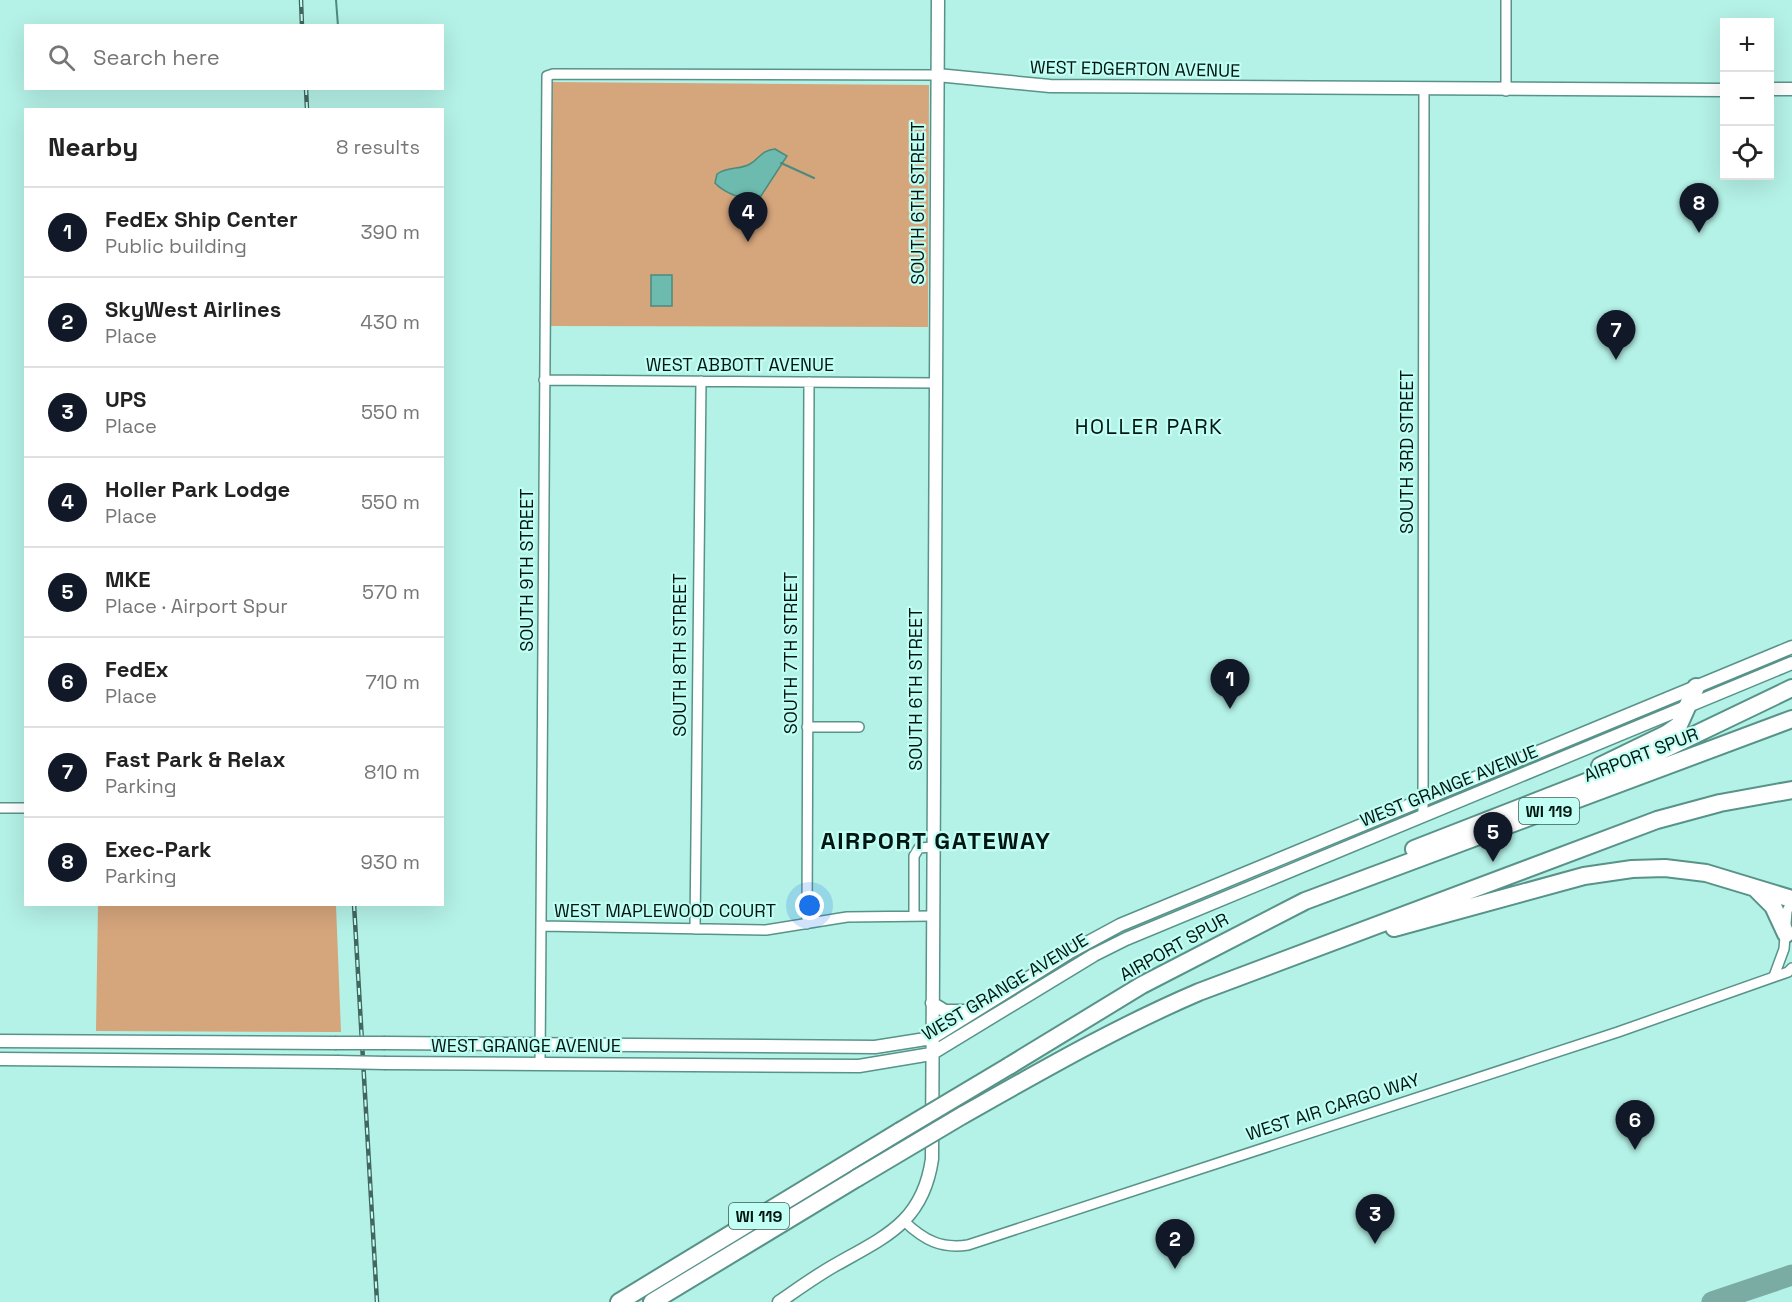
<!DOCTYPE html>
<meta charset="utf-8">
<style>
:root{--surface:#fff;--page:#f2f2f2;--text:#222;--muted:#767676;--line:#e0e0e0;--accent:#111827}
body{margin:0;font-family:"Space Grotesk",sans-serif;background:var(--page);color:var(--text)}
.controls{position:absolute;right:18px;top:18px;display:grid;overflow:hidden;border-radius:0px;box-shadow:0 6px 24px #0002}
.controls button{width:54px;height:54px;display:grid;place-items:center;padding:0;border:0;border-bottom:2px solid var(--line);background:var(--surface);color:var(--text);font:30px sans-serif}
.you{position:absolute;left:810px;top:906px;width:21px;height:21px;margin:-15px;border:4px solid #fff;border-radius:50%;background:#1a73e8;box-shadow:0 0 0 9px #1a73e833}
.badge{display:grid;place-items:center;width:39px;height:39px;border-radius:50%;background:var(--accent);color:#fff;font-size:20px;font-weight:700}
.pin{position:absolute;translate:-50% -50px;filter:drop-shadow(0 2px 3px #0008)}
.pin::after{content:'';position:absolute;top:32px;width:21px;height:18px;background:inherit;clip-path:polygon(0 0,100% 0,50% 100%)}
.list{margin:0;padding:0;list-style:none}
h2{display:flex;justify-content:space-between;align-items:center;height:78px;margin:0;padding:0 24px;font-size:26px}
h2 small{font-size:20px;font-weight:400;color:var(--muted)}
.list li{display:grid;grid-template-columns:39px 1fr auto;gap:18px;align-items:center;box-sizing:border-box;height:90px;padding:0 24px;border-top:2px solid var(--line)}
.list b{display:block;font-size:22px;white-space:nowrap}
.list p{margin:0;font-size:20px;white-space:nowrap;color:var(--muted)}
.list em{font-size:20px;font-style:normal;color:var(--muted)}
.icon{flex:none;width:33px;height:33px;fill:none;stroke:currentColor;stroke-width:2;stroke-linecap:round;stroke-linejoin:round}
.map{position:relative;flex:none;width:1792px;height:1302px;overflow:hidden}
.search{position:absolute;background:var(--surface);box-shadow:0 6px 24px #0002;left:24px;top:24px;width:420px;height:66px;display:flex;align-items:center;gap:15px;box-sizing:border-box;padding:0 21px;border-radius:0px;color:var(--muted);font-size:22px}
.panel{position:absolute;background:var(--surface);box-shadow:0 6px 24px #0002;left:24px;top:108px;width:420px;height:798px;border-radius:0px}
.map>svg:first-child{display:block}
.green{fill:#d5a57c}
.water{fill:#6cbbae;stroke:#4c8a7f;stroke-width:1.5}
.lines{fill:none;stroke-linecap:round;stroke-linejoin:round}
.stream{stroke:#4c8a7f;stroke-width:2}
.taxiway{stroke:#7baca3;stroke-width:21}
.minor-casing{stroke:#589389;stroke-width:12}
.tertiary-casing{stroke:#589389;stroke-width:15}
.motorway-casing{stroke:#589389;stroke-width:20}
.minor{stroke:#fff;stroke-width:9}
.tertiary{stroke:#fff;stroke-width:12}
.motorway{stroke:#fff;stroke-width:16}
.rail-casing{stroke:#426660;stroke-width:4.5}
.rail{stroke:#c1fef3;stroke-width:2;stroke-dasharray:7;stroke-linecap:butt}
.tertiary-bridge-casing{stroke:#589389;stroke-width:15;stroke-linecap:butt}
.motorway-bridge-casing{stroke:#589389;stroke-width:20;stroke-linecap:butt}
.tertiary-bridge{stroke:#fff;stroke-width:12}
.motorway-bridge{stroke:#fff;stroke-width:16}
.labels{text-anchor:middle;stroke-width:4.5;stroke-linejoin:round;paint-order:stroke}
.shield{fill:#c1fef3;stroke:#3a5c56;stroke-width:1.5}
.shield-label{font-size:16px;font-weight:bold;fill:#001612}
.street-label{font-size:18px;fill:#001612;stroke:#c1fef3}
.quarter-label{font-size:21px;letter-spacing:1.5px;fill:#001612;stroke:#c1fef3}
.district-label{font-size:24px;font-weight:bold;letter-spacing:1.5px;fill:#001612;stroke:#c1fef3}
</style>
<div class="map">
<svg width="1792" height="1302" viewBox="0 0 1792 1302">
<rect width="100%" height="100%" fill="#b4f1e6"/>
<!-- green -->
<path class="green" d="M552,82L929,85L928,327L551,326Z
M98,905H336L341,1032L96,1031Z"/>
<!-- water -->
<path class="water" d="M775,149L787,156L759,199L753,202C741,198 724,193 715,183L717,174C729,166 740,170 750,164C760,158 762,150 775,149Z
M651,275H672V306H651Z"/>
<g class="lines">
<!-- stream -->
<path class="stream" d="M336,0L338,26
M781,163L814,178"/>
<!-- taxiway -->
<path class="taxiway" d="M1712,1302L1792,1275"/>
<!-- minor casing -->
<g class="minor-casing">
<path id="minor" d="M1506,0V91
M544,380L935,383
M807,727H859
M0,808H26
M1423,815L1424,89
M914,916V856L919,848L933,847
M807,924L809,382
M541,926L766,930L847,917L932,916
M695,929L701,381
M1774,976L1784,949L1787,911L1792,901
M540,1064L547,76L553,74L937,75
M905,1222C924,1240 941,1249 968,1245L1618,1032L1788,972L1792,968"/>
</g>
<!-- tertiary casing -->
<g class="tertiary-casing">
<path id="tertiary" d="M937,75L1050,86L1724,90
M1770,89H1792
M932,1003L945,1011H974
M0,1041L335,1043
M385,1043L875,1047L932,1038L1070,952L1120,925L1792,647
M0,1059L337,1062
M386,1063L859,1066L931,1054L1094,955L1126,939L1792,663
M779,1302C798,1289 817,1275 837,1264C887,1236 923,1221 932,1159L938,0"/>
</g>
<!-- motorway casing -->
<g class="motorway-casing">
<path id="motorway" d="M1600,766L1666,734L1679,725L1696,687
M1414,849L1640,761L1792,688
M1756,889L1773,906L1786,934
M1394,928L1584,876L1632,869L1665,868L1706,873L1792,899
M1009,1066L1142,985L1305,901L1792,719
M963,1115C1041,1071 1117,1027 1199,992L1657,820L1720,803L1792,790
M619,1302L900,1131
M652,1302L857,1178"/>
</g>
<!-- minor -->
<use href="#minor" class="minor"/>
<!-- tertiary -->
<use href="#tertiary" class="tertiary"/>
<!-- motorway -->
<use href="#motorway" class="motorway"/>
<!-- rail casing -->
<g class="rail-casing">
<path id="rail" d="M301,0L302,26
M306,88L307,110
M354,904L377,1302"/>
</g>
<!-- rail -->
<use href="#rail" class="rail"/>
<!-- tertiary-bridge casing -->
<g class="tertiary-bridge-casing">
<path id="tertiary-bridge" d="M335,1043H385
M337,1062L386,1063"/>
</g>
<!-- motorway-bridge casing -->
<g class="motorway-bridge-casing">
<path id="motorway-bridge" d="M900,1131L1009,1066
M857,1178L963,1115"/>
</g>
<!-- tertiary-bridge -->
<use href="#tertiary-bridge" class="tertiary-bridge"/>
<!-- motorway-bridge -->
<use href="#motorway-bridge" class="motorway-bridge"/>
</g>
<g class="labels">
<!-- shield labels -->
<g class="shield">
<rect x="1519" y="798" width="60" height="26" rx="4.5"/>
<rect x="729" y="1203" width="60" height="26" rx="4.5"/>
</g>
<g class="shield-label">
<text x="1549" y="817">WI 119</text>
<text x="759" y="1222">WI 119</text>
</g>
<!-- street labels -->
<g class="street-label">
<text transform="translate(1135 69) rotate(1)" y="6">WEST EDGERTON AVENUE</text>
<text transform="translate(918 203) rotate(-90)" y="6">SOUTH 6TH STREET</text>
<text x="740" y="371">WEST ABBOTT AVENUE</text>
<text transform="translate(1407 452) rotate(-90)" y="6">SOUTH 3RD STREET</text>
<text transform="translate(527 570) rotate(-90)" y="6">SOUTH 9TH STREET</text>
<text transform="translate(791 653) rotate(-90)" y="6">SOUTH 7TH STREET</text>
<text transform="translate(680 655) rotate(-90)" y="6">SOUTH 8TH STREET</text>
<text transform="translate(916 689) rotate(-90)" y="6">SOUTH 6TH STREET</text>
<text transform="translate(1641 755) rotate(-21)" y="6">AIRPORT SPUR</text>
<text transform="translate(1449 786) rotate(-22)" y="6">WEST GRANGE AVENUE</text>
<text x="665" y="917">WEST MAPLEWOOD COURT</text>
<text transform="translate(1174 947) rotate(-29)" y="6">AIRPORT SPUR</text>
<text transform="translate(1005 987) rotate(-31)" y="6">WEST GRANGE AVENUE</text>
<text x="526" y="1052">WEST GRANGE AVENUE</text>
<text transform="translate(1333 1107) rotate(-18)" y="6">WEST AIR CARGO WAY</text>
</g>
<!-- quarter labels -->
<g class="quarter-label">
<text x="1149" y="434">HOLLER PARK</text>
</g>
<!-- district labels -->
<g class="district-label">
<text x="936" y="849">AIRPORT GATEWAY</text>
</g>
</g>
</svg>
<div class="controls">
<button>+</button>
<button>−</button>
<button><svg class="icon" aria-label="locate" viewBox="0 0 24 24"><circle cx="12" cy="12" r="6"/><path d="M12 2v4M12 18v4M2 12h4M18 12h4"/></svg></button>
</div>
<div class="you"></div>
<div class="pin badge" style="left:1230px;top:709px">1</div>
<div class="pin badge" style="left:1175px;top:1269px">2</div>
<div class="pin badge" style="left:1375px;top:1244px">3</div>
<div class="pin badge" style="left:748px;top:242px">4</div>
<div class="pin badge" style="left:1493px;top:862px">5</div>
<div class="pin badge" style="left:1635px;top:1150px">6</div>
<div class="pin badge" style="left:1616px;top:360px">7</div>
<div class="pin badge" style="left:1699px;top:233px">8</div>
<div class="search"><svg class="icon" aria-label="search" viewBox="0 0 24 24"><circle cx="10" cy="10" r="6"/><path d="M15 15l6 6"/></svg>Search here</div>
<section class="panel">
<h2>Nearby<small>8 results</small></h2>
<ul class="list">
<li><span class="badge">1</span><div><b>FedEx Ship Center</b><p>Public building</p></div><em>390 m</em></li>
<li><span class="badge">2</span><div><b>SkyWest Airlines</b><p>Place</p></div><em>430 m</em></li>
<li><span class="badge">3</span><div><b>UPS</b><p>Place</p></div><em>550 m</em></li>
<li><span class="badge">4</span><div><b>Holler Park Lodge</b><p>Place</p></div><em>550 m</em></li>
<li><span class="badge">5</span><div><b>MKE</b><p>Place · Airport Spur</p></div><em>570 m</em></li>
<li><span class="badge">6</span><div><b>FedEx</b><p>Place</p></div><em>710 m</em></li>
<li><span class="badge">7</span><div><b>Fast Park &amp; Relax</b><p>Parking</p></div><em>810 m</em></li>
<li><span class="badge">8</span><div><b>Exec-Park</b><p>Parking</p></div><em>930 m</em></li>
</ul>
</section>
</div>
